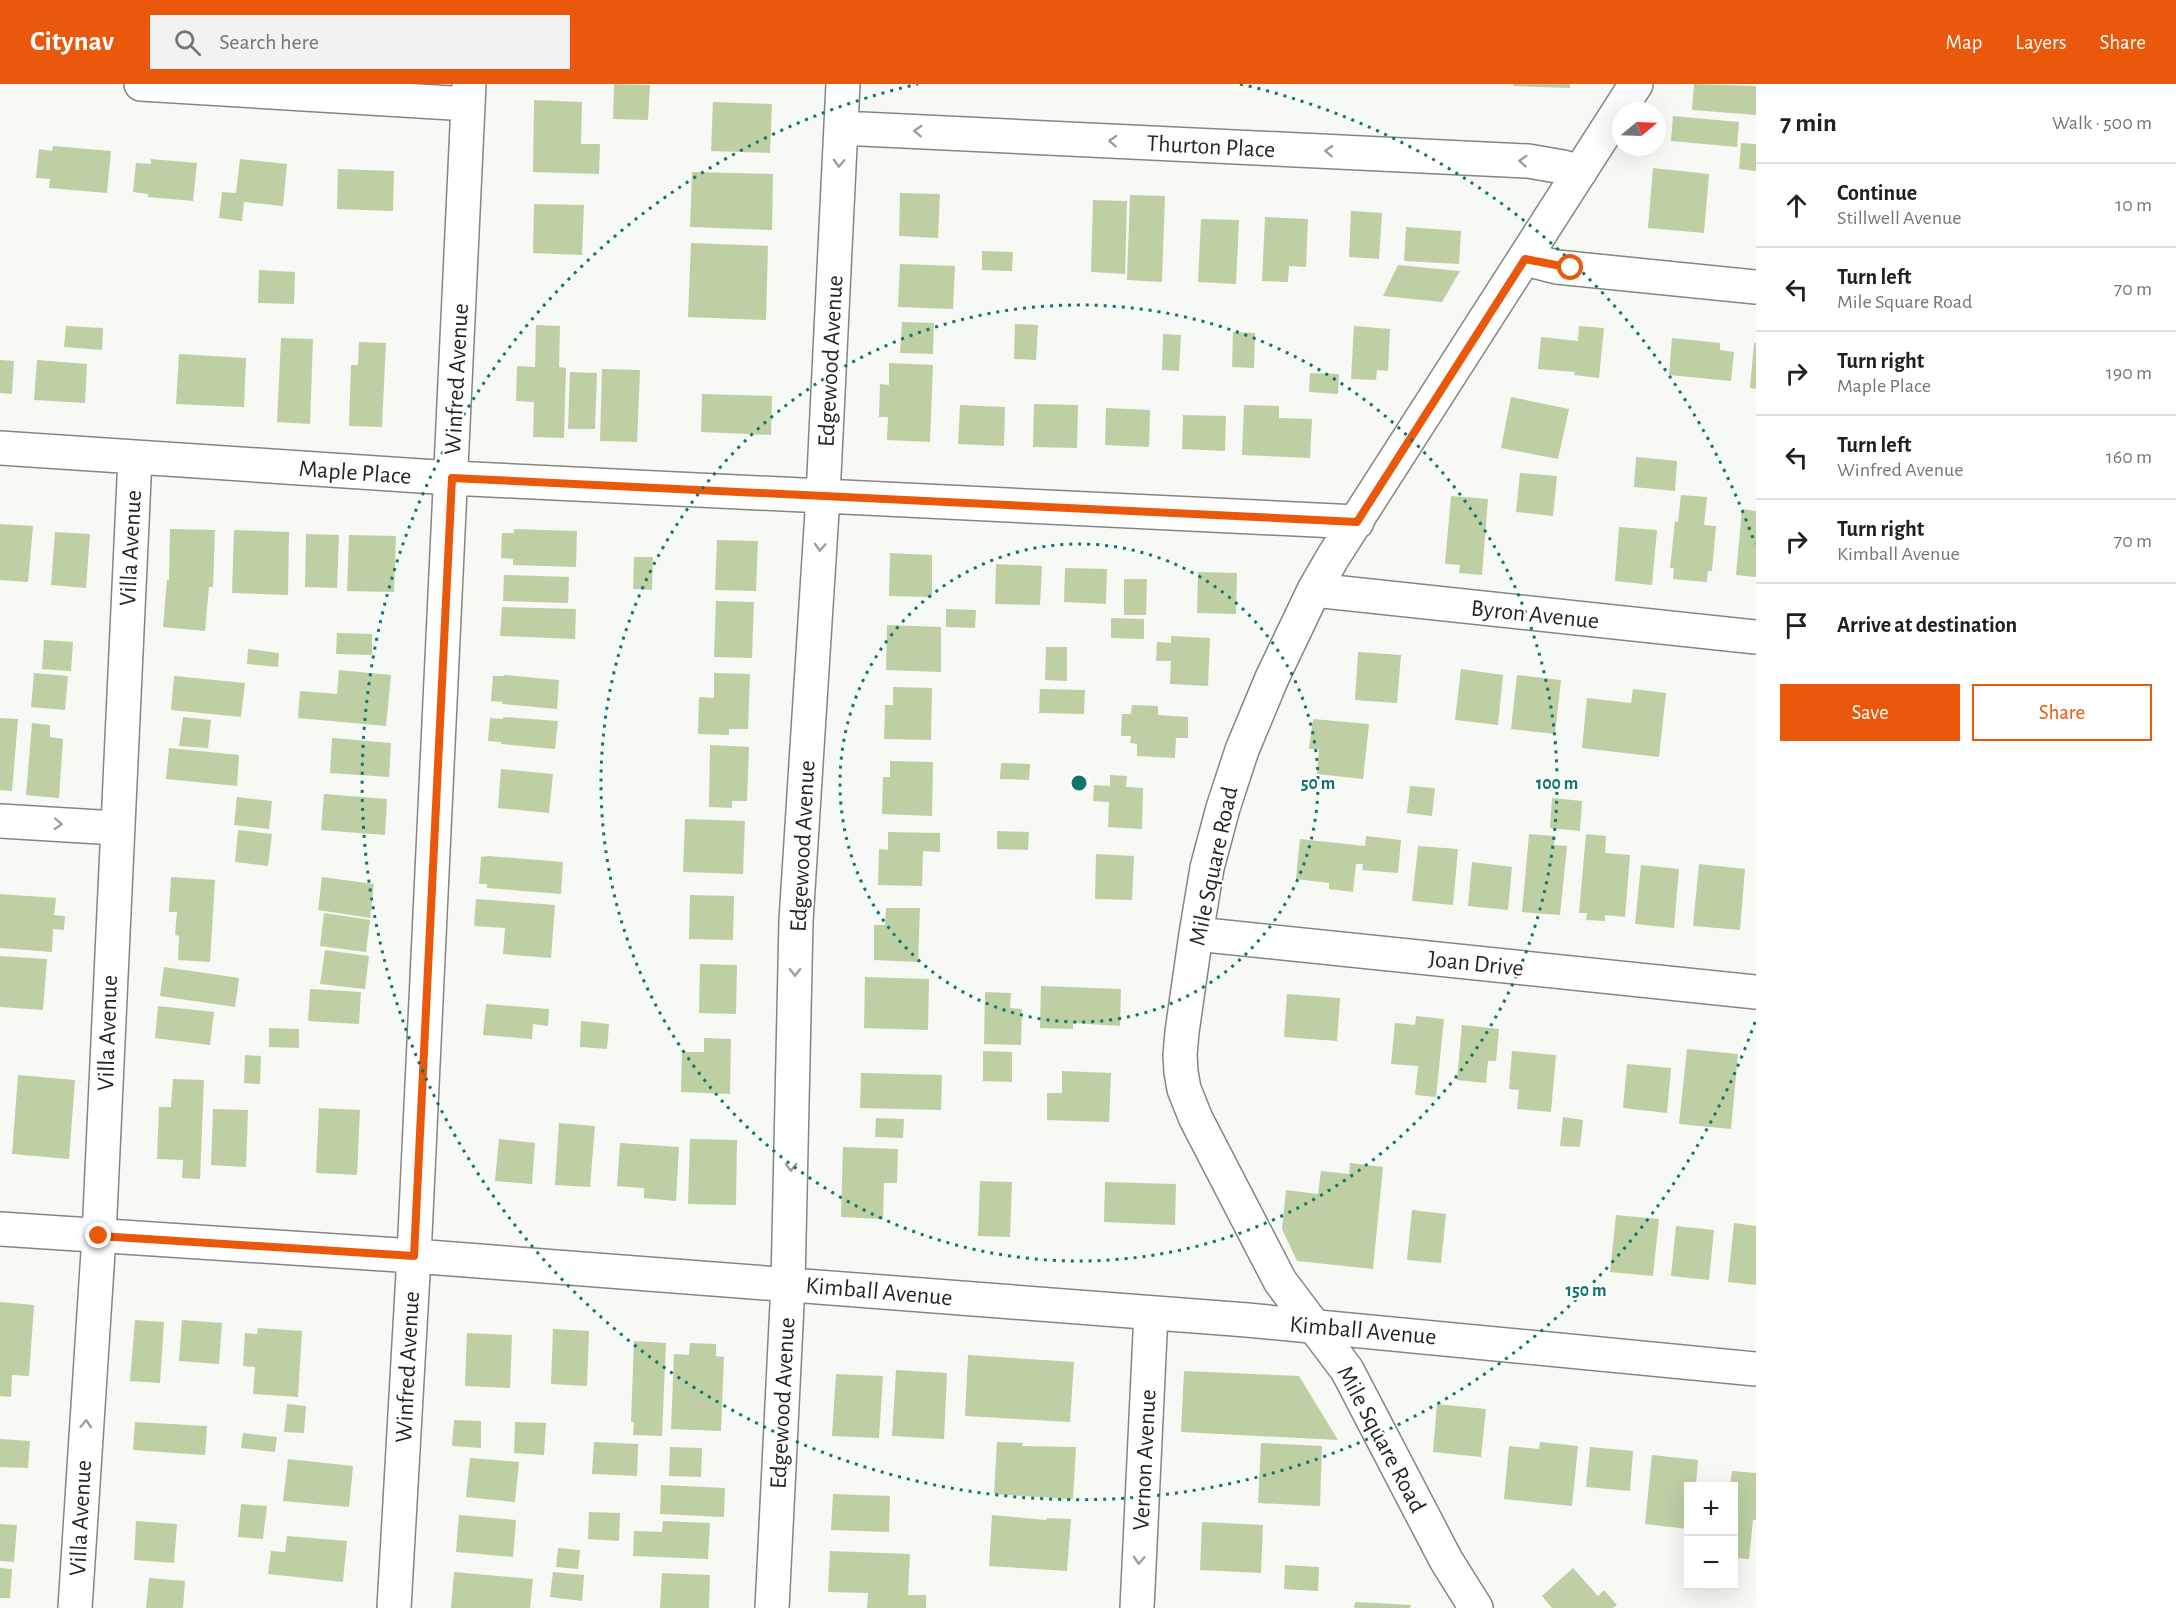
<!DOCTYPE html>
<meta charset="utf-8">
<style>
:root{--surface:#fff;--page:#f2f2f2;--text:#202124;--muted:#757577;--line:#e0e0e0;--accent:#ea580c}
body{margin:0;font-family:"Alegreya Sans",sans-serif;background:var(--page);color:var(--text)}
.controls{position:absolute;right:18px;bottom:18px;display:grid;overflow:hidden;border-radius:0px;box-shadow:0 6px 24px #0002}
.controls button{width:54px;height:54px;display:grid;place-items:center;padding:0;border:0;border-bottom:2px solid var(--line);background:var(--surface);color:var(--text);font:30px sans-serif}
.compass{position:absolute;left:1612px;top:18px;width:54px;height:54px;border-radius:50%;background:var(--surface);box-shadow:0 6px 24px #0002;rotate:71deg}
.stop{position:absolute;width:18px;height:18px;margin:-14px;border:4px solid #ea580c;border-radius:50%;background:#fff}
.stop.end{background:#ea580c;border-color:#fff;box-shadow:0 2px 6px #0008}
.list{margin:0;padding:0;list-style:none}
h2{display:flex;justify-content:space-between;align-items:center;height:78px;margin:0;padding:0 24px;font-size:26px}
h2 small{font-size:20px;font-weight:400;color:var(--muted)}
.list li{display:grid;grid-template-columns:39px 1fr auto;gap:18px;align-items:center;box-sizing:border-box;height:84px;padding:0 24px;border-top:2px solid var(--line)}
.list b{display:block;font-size:22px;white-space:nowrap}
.list p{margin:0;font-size:20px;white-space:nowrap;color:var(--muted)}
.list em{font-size:20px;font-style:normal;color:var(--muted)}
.actions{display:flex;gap:12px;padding:18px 24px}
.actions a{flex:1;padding:14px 0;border:2px solid var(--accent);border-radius:0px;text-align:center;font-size:21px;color:var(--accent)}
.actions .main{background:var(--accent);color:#fff}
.icon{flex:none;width:33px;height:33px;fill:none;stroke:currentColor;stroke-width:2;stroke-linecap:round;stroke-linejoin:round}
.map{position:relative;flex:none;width:1756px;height:1524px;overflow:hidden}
header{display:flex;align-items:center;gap:36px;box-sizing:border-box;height:84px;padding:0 30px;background:var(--accent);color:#fff}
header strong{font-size:28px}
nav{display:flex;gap:33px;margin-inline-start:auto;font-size:21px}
.search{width:420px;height:54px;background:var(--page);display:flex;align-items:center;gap:15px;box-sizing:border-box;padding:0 21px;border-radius:0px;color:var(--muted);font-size:22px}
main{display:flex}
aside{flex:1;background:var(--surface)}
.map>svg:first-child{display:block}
.building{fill:#becfa4}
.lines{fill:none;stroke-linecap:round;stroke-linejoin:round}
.minor-casing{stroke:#858682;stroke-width:36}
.minor{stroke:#fff;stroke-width:33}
.oneway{stroke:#9d9e9d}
.route{stroke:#ea580c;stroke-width:8}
.ring{fill:none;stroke:#0f766e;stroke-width:3;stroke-dasharray:3 6}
.labels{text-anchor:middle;stroke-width:4.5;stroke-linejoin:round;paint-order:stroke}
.street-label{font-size:24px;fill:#262725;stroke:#fff}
.centre{fill:#0f766e;stroke:#fff;stroke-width:3}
.ring-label{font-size:18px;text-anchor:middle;font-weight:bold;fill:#0f766e;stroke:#fff;stroke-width:4.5;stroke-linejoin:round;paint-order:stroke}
</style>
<header>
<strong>Citynav</strong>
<div class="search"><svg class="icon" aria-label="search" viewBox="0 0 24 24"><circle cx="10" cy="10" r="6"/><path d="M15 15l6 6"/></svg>Search here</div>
<nav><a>Map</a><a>Layers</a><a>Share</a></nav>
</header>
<main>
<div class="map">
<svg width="1756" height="1524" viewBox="0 0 1756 1524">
<rect width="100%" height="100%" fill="#f7f9f5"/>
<!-- building -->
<path class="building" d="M614,0L650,1L648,36L613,35Z
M1513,0H1570V4L1513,2Z
M1694,0L1756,2V31L1692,26Z
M534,16L582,18L581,60H600L599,90L533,88Z
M713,18L772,20L770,69L711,67Z
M1673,32L1739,38L1737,63L1671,57Z
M1741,59L1756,60V87L1739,85Z
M53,62L111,67L107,109L49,104L50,95L36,94L39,65L52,67Z
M151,75L197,79L193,117L148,113V110L133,108L136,79L151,80Z
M240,75L287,80L283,122L244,118L242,137L219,134L222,108L236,109Z
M1653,84L1709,90L1704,149L1648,144Z
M338,85L394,87L393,127L337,125Z
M692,88L773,90L772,146L690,143Z
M900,109L940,110L938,154L899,152Z
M1130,111L1165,112L1162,198L1127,196Z
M1093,116L1127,117L1125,190L1091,188Z
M534,120L584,121L582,171L533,169Z
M1351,127L1382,129L1379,175L1349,173Z
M1265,133L1308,135L1306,183L1289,182L1288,198L1262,197Z
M1201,135L1239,136L1236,200L1198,198Z
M1406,143L1461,147L1459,180L1404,177Z
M691,159L768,162L766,236L688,233Z
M982,167L1013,168L1012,187L982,186Z
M900,180L955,182L953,225L898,223Z
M1398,181L1460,187L1442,218L1383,212Z
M259,186L295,188L294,220L258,219Z
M902,238L934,239L933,270L900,269Z
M1015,240L1038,241L1036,276L1014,275Z
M536,241L560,242L559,283L566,284L564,354L533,353L534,318L516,317L517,282L535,283Z
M66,242L103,244L102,266L64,263Z
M1354,242L1390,245L1388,287L1377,286L1376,296L1351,295Z
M1579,242L1604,244L1599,294L1574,291L1575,288L1538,285L1541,253L1578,257Z
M1233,248L1255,249L1254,284L1232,283Z
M1163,250L1181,251L1179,287L1162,286Z
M281,254L313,255L310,340L277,338Z
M1672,254L1720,259V266L1734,268L1731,297L1669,291Z
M359,258L386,259L382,343L349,342L351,281H358Z
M1754,259H1756V305L1750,304Z
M179,270L246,274L244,323L176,320Z
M0,276L14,277L12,310L0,309Z
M37,276L87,280L85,319L34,316Z
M889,279L933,281L930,358L887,356L888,333H879L880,300L889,301Z
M602,285L640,286L637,358L600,357Z
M570,288L597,289L595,345H568Z
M1310,289L1339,290L1338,310L1309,308Z
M702,310L772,312L771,351L701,348Z
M1511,313L1569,325L1558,375L1501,364Z
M1034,320L1078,321L1077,364L1033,363Z
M960,321L1005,323L1004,362L958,360Z
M1244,321L1279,322V334L1312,335L1310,374L1242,371Z
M1106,324L1150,326L1149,363L1105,361Z
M1183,331L1226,332L1225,367L1182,365Z
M1636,373L1677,377L1675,407L1634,403Z
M1520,389L1557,392L1553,432L1516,428Z
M1681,411L1707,413L1704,441L1716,442L1712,487H1708L1707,498L1673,495L1674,484H1670L1675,437L1678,438Z
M1451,412L1488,415L1482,491L1459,489L1460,481L1445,480Z
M1742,425L1756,427V493L1736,491Z
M0,440L33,442L28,498L0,496Z
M1619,443L1657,446L1652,501L1615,497Z
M170,445L215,446L213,503H209L205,547L163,543L167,496H169Z
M514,445L577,447L576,483L513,481V475L501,474L502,449H514Z
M234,446L289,448L288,511L232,509Z
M55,448L90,450L86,504L51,501Z
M306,450L339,451L337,504L305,503Z
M349,451L396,452L394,508L347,507Z
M717,456L758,457L756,507L715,506Z
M890,469L932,471V513L889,512Z
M634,473H653L652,506L633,505Z
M996,480L1042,482L1040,521L995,520Z
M1065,484L1107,485L1106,520L1064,518Z
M1198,488L1237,489L1236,530L1197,529Z
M504,491L569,493L568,519L503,517Z
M1124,495H1147L1146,531H1124Z
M716,517L754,518L752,574L714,573Z
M502,523L576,525L575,555L500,552Z
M946,525L976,526L975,544L946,543Z
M1111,534L1144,535V555L1111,554Z
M887,541L941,543V588L886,586Z
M337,549L372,550V571L336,570Z
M1171,552L1210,554L1208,602L1170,600L1171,577H1156L1157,558L1171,559Z
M44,556L73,558L71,587L42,585Z
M1046,563H1067V597L1045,596Z
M248,565L279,569L278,583L247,580Z
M1358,568L1401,571L1397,619L1355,616Z
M1461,585L1503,591L1498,641L1455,636Z
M339,586L391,591L386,642L298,634L300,607L337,610Z
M34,589L68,592L65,626L31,623Z
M714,589L750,590L748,645H729V651L698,650L699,613L714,614Z
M504,591L559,596L557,625L502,620V618L491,617L493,592H504Z
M1517,591L1561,596L1555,650L1511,645Z
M174,592L245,599L241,633L171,626Z
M893,603L932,604L931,656L884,655L885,621H893Z
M1040,605L1085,606L1084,630L1039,629Z
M1633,605L1666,609L1659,673L1582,664L1587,614L1631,619Z
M1132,621L1158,622V631L1188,633V654H1176L1175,674L1137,672V660L1130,659L1131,652H1121L1122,630H1131Z
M183,633L211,636L208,664L179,662Z
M503,633L558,637L555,665L501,660V658L488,657L490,634L503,635Z
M0,634L18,635L12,707L0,706Z
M1313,635L1369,640L1363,695L1317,690L1319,665H1309Z
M32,639L50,641V653L63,655L59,714L26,711Z
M332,654L391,659L389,693L330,689Z
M710,661L749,663L747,717H732V724L709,723Z
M169,664L239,671L237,702L166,695Z
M890,677L933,678L932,732L882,730L883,693H890Z
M1001,679L1030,680L1029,696L1000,695Z
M501,685L553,690L549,729L498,724Z
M1110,691L1127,692L1126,703L1143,704L1142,745L1108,743L1109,718L1093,717L1094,701L1110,702Z
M1410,702L1435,704L1432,732L1407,729Z
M324,710L387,715L385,751L321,746Z
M237,713L272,717L269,745L234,741Z
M1552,714L1582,717L1580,747L1550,744Z
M685,735L745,737L743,790L683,788Z
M238,746L272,750L268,782L235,778Z
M997,747L1029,748L1028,766L997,765Z
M888,748L940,749V768L923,767L922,802L878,801L879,765L888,766Z
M1529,750L1555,752L1554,761L1567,762L1560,831L1522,828Z
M1586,750L1606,752L1605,769L1630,771L1625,833L1605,831V837L1586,836L1587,829H1579Z
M1366,752L1401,756L1398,789L1362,786L1363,780H1356L1353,808L1329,805V799L1296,795L1300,755L1365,762Z
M1418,762L1458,765L1453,821L1412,817Z
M1096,770L1134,772L1132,816L1095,815Z
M489,772L563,778L561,810L487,804V800H479L481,773Z
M1472,778L1512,783L1508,826L1468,822Z
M1699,780L1745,785L1740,846L1693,842Z
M1641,781L1679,785L1674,844L1635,840Z
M171,793L215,796L210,878L178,876L179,852L175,851L177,828H169Z
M322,793L374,800L370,834L318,826Z
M0,810L56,814L54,831L65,832L64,846L53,845L52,868L0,864Z
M690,811L734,812L733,856L689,855Z
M476,815L555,821L551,874L503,870L505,844L474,842Z
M886,824H920L918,878L874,876V841H885Z
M324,829L370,836L366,868L320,862Z
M325,866L369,872L365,905L320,900Z
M0,872L47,875L43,926L0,923Z
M700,880L737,881L736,930L699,929Z
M164,883L239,894L235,923L160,912Z
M865,893L929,895L928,946L864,944Z
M1041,902L1121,905L1120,942L1073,939V945L1040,944Z
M310,905L361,908L359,940L308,937Z
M985,908L1011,909L1010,924L1022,925L1021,961L984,960Z
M1287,910L1340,914L1337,957L1284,953Z
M486,920L549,925L548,942L533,940L532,955L483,951Z
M158,922L214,928L210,961L155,954Z
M1416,932L1444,935L1436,1013L1415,1011L1418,982L1391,980L1395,939L1415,941Z
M581,937L609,940L607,965L580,963Z
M1462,941L1499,945L1496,977H1488L1486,999L1457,996Z
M269,944L299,945V964L269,963Z
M704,954L731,955L730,1010L681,1008L682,968H704Z
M1687,965L1738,970L1731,1045L1679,1040Z
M983,967L1012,968V998L983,997Z
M1512,967L1556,971L1551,1028L1517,1025L1519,1006L1509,1005Z
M245,971L261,972L260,1000L244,999Z
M1627,980L1671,984L1667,1029L1623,1024Z
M1062,987L1111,989L1109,1038L1047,1036V1009H1062Z
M861,989L942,991L941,1026L860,1024Z
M18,991L75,996L69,1075L12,1070Z
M173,995L204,996L200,1095L182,1094L183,1076L157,1075L159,1023H171Z
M319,1024L360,1026L357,1091L316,1089Z
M213,1025L248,1026L246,1083L211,1081Z
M1563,1033L1583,1036L1580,1063L1560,1062Z
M876,1034L904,1035L903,1054L875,1053Z
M559,1039L595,1042L590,1103L555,1101Z
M499,1055L535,1059L532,1100L495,1097Z
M690,1055L737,1056L736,1121L688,1120Z
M620,1059L679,1063L676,1117L644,1114V1104L617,1102Z
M843,1063L898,1065L897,1099H884L883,1135L841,1133Z
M1350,1079L1383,1083L1373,1185L1297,1177L1282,1145L1286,1106L1318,1110L1321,1087L1349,1090Z
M980,1097L1012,1098L1010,1153L978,1152Z
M1105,1098L1176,1100L1175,1141L1104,1138Z
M1412,1126L1446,1130L1441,1179L1407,1176Z
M1616,1131L1659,1135L1653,1192L1610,1188Z
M1734,1139L1756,1142V1201L1728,1198Z
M1676,1142L1714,1146L1709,1196L1671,1192Z
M0,1218L34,1221L29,1292L12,1291L11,1313L0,1312Z
M135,1236L164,1238L160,1299L130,1297Z
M182,1236L222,1239L219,1280L179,1277Z
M258,1244L302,1247L298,1313L253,1310L255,1283L243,1282L245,1249L257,1250Z
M553,1245L589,1247L587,1302L551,1300Z
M467,1249L512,1251L510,1304L465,1302Z
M634,1257L666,1259L662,1352L633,1351L634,1338H631Z
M690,1259L716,1260V1272L724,1273L721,1347L671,1345L674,1270L689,1271Z
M968,1271L1074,1278L1070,1338L965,1332Z
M896,1286L947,1289L944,1355L892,1352Z
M1184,1287L1299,1292L1338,1356L1181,1348Z
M836,1290L883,1292L879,1354L832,1352Z
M287,1320L306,1322L304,1349L284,1348Z
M1437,1320L1486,1325L1481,1373L1433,1368Z
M454,1336L481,1337V1364L452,1362Z
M135,1338L207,1342L205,1371L133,1366Z
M515,1338L546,1339L544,1371L514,1369Z
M243,1349L277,1353L275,1368L241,1364Z
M0,1355L30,1357L28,1384L0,1383Z
M594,1358L638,1360L637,1392L592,1390Z
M997,1358L1023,1359L1022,1362L1076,1363L1073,1415L994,1410Z
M1540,1358L1578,1362L1572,1422L1504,1415L1509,1362L1539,1365Z
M1261,1359L1322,1362L1320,1422L1258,1419Z
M670,1363L702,1364L701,1393L669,1392Z
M1590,1363L1633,1367L1630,1407L1586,1403Z
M1652,1371L1698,1376L1696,1402H1688V1445L1645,1440Z
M470,1374L519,1378L515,1418L466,1413Z
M288,1375L353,1382L349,1423L283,1417Z
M1732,1387L1756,1389V1436H1753L1749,1475L1734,1474V1402H1730Z
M661,1401L725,1404L724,1433L660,1430Z
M833,1410L890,1412L889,1448L831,1446Z
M241,1420L267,1422L263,1455L238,1453Z
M589,1428L620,1429L619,1457L588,1455Z
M459,1431L516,1436L513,1473L456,1468Z
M992,1431L1046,1436L1047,1434L1071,1435L1067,1487L989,1482Z
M136,1437L177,1440L174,1479L134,1476Z
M663,1437L710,1439L708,1475L633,1472L634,1447L662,1448Z
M1202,1438L1263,1441L1261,1489L1200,1486Z
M0,1440L17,1441L14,1478L0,1477Z
M287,1452L347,1457L343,1498L268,1490L271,1467L285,1468Z
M558,1464L580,1466L578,1485L556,1483Z
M830,1467L910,1470L908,1511H926V1524H867L868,1509L828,1508Z
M1285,1481L1319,1483L1318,1507L1284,1505Z
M0,1484L12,1485L10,1514H0Z
M1573,1484L1598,1512L1604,1506L1617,1521L1613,1524H1552L1542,1512Z
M454,1488L533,1495L530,1524H451Z
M553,1488L584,1491L582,1517L550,1513Z
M662,1489L710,1491L709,1524H660Z
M149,1494L185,1497L183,1524H146Z
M1355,1518L1411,1521L1410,1524H1354Z"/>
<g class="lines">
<!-- minor casing -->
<g class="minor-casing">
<path id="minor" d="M141,0L468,20
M841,44L1528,77L1563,83L1580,88
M1525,175L1557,183L1756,203
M0,364L451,394L1357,438
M1314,506L1756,553
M0,737L116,744
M1196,850L1756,908
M0,1145L414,1172L1247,1236L1756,1285
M75,1524L99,1152L135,374
M394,1524L414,1172L469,0
M772,1524L788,1200L796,837L823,412L843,0
M1137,1524L1151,1229
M1476,1524L1446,1476L1347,1286L1280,1197L1196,1035L1184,1005L1181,988L1180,971L1182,948L1196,850L1207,784L1223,724L1242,666L1272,594L1314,506L1333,473L1636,0"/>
</g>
<!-- minor -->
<use href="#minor" class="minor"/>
</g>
<!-- one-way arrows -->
<defs><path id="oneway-chevron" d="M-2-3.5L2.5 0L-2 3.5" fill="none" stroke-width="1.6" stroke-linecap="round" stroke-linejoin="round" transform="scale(1.5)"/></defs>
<g class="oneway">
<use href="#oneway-chevron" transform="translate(918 47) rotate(-177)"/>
<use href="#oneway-chevron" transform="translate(1113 57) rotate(-177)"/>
<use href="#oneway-chevron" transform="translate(1329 67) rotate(-177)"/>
<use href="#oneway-chevron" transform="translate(1523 77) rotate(-176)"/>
<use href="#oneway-chevron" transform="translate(839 79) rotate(93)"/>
<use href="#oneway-chevron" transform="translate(820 463) rotate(94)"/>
<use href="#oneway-chevron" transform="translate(58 740) rotate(3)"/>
<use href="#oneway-chevron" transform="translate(795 888) rotate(91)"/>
<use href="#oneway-chevron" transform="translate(791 1083) rotate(91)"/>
<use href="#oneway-chevron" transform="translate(86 1340) rotate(-87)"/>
<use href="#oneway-chevron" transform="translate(1139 1476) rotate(93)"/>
</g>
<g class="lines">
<!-- route -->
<path class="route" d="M99,1152L414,1172L452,394L1357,438L1525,175L1571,184"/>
</g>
<!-- distance rings -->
<g class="ring">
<circle cx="1079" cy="699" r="239"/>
<circle cx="1079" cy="699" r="478"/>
<path d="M1755 938A717 717 0 1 1 918 0M1240 0A717 717 0 0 1 1755 460"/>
</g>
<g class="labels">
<!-- street labels -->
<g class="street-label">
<text transform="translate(1211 62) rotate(3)" y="8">Thurton Place</text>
<text transform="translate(830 277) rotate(-87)" y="8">Edgewood Avenue</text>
<text transform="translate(456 295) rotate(-87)" y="8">Winfred Avenue</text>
<text transform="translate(355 388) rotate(4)" y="8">Maple Place</text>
<text transform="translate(130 464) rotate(-87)" y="8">Villa Avenue</text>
<text transform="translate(1535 530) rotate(6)" y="8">Byron Avenue</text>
<text transform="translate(802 762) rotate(-87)" y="8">Edgewood Avenue</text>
<text transform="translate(1213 782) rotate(-78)" y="8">Mile Square Road</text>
<text transform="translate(1476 879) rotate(6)" y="8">Joan Drive</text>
<text transform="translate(107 949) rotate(-88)" y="8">Villa Avenue</text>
<text transform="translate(879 1207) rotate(5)" y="8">Kimball Avenue</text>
<text transform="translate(1363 1246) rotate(5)" y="8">Kimball Avenue</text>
<text transform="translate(407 1283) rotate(-87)" y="8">Winfred Avenue</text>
<text transform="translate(782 1319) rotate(-87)" y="8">Edgewood Avenue</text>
<text transform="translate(1382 1355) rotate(62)" y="8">Mile Square Road</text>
<text transform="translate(1144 1376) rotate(-87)" y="8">Vernon Avenue</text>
<text transform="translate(80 1434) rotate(-87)" y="8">Villa Avenue</text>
</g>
</g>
<circle cx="1079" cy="699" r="9" class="centre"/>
<g class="ring-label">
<text x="1318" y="705">50 m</text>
<text x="1557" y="705">100 m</text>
<text x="1586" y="1212">150 m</text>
</g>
</svg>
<div class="controls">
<button>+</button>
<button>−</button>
</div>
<svg class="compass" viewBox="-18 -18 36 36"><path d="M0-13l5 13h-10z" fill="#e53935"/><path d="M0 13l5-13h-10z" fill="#757577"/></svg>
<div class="stop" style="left:1571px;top:184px"></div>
<div class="stop end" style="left:99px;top:1152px"></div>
</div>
<aside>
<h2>7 min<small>Walk · 500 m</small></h2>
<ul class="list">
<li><svg class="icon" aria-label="ahead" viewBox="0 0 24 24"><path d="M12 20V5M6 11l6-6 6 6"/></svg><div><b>Continue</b><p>Stillwell Avenue</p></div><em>10 m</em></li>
<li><svg class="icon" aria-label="left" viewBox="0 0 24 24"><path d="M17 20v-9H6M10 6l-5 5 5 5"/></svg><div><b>Turn left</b><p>Mile Square Road</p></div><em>70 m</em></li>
<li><svg class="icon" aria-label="right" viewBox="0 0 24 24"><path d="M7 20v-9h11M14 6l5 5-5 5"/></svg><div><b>Turn right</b><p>Maple Place</p></div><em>190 m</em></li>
<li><svg class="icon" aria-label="left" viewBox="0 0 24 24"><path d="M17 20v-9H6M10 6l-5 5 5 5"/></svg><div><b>Turn left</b><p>Winfred Avenue</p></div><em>160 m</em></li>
<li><svg class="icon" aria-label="right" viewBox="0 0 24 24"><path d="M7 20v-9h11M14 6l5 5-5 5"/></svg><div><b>Turn right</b><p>Kimball Avenue</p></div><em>70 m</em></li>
<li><svg class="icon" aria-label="arrive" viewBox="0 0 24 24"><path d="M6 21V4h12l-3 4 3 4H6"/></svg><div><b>Arrive at destination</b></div></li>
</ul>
<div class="actions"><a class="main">Save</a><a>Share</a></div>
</aside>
</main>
